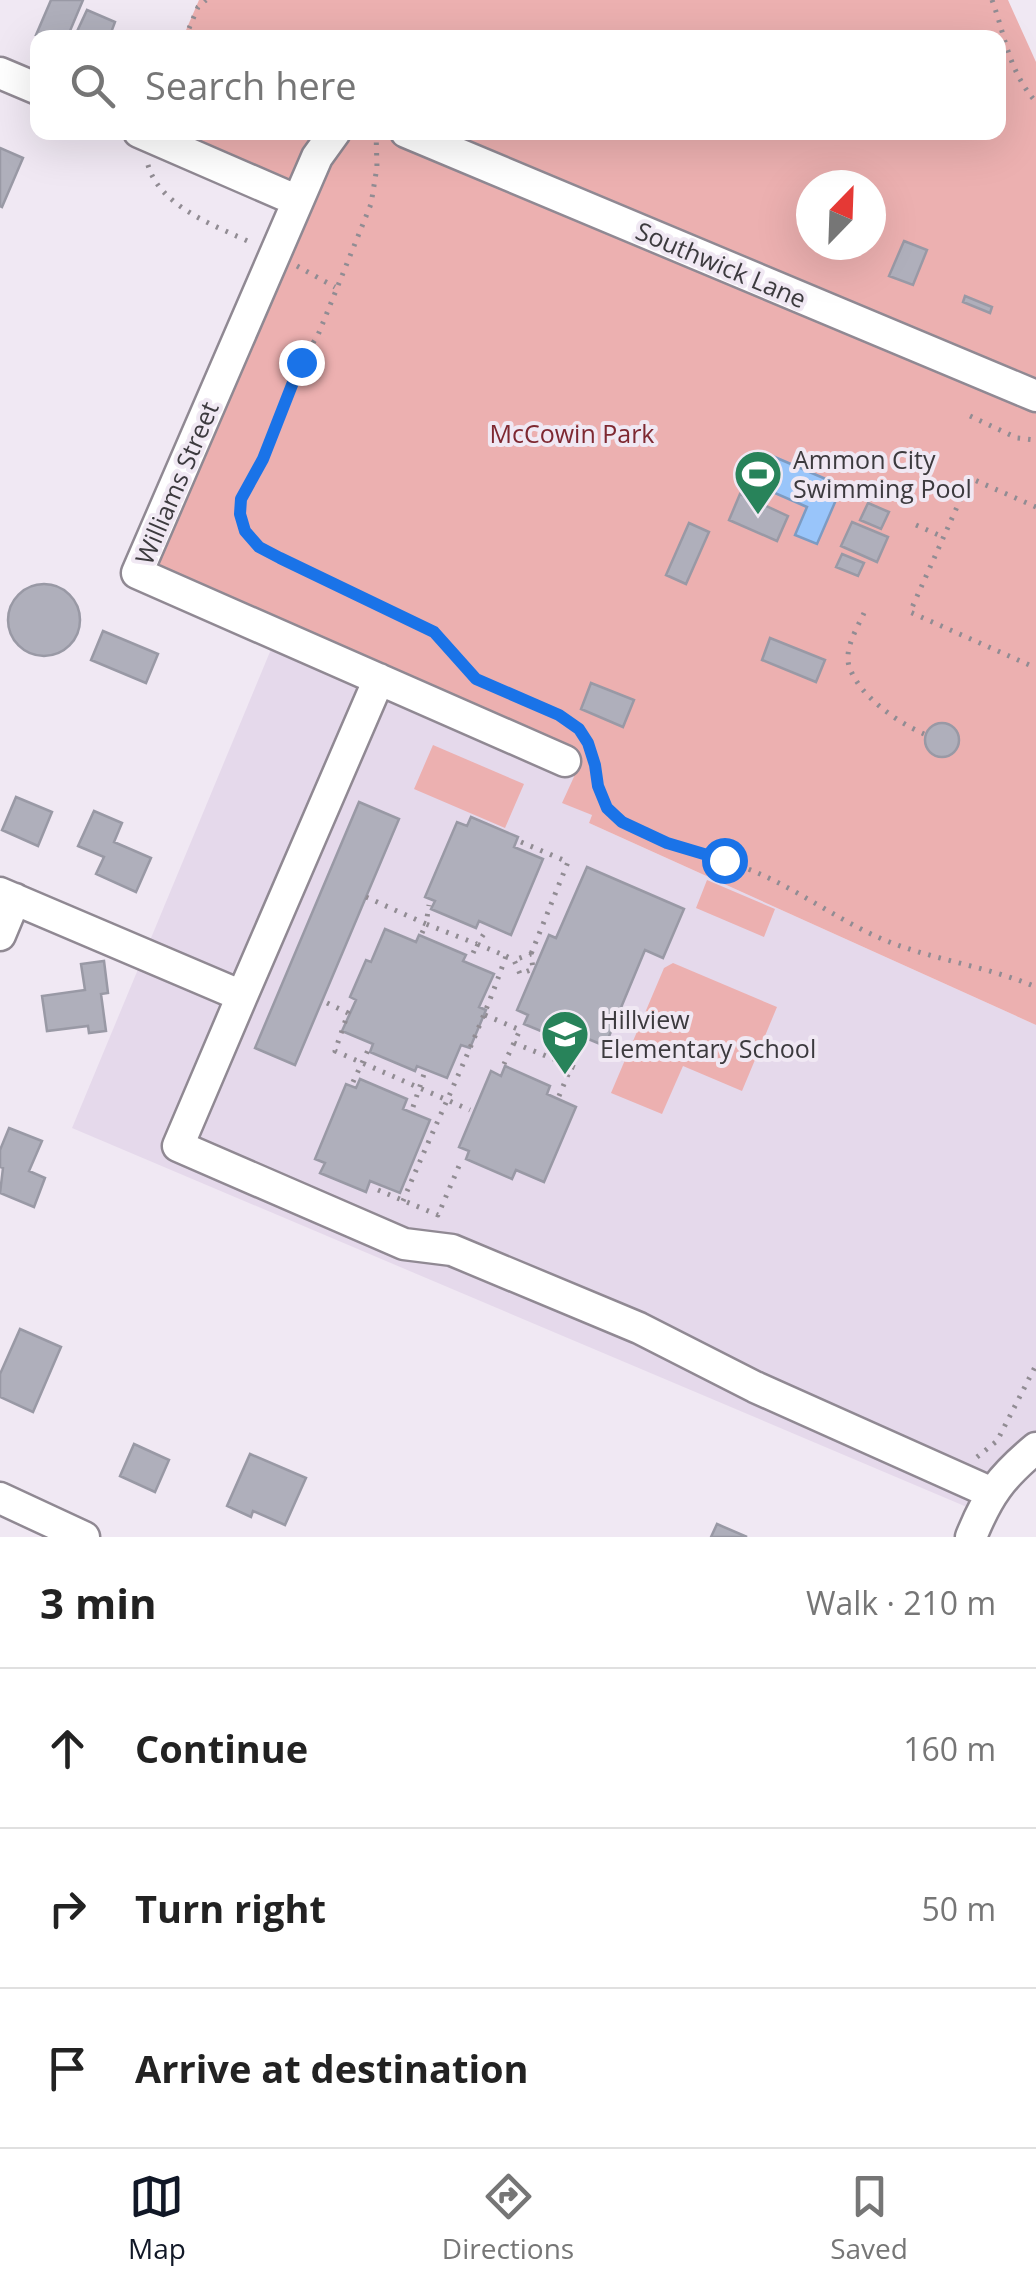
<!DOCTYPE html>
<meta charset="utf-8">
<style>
:root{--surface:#fff;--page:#f6f6f6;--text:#222;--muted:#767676;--line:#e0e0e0;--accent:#111827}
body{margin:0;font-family:"Open Sans",sans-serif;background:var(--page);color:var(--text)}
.compass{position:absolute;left:796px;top:170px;width:90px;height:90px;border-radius:50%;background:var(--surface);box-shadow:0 10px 40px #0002;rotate:23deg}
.stop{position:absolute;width:30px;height:30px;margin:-22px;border:8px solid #1a73e8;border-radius:50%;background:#fff}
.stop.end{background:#1a73e8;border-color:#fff;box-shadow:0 2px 10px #0008}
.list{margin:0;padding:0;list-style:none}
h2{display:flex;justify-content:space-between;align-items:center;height:130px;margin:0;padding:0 40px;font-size:42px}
h2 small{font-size:32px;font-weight:400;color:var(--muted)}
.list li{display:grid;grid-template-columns:65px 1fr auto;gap:30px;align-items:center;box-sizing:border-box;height:160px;padding:0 40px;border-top:2px solid var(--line)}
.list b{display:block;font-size:38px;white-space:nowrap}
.list em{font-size:32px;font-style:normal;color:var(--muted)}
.icon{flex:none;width:55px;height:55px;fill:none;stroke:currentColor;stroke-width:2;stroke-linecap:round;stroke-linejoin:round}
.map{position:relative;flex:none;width:1036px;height:1537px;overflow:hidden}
.search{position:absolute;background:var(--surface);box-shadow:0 10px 40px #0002;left:30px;right:30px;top:30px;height:110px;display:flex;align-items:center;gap:25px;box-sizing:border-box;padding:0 35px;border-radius:20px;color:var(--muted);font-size:38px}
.sheet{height:610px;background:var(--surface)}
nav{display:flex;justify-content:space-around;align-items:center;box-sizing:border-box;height:140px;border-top:2px solid var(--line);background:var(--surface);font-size:28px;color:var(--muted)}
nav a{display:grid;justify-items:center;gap:5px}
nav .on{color:var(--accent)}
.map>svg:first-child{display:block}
.built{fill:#e5d9eb}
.green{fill:#ecb0b0;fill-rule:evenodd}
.water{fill:#99c5fa;stroke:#7d9bc2;stroke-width:2.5}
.building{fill:#afafbb;stroke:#9999a5;stroke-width:2.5}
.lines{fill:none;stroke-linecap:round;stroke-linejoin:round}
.minor-casing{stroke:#908993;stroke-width:35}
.path{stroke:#918c93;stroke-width:5;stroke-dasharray:2.5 8;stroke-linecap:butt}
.minor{stroke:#fff;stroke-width:30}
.route{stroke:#1a73e8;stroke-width:12}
.labels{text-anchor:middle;stroke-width:8;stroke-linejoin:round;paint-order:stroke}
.street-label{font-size:25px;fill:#3c3a3e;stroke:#f0e8f3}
.park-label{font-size:25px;fill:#7e2831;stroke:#f0e8f3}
.poi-label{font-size:25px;fill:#3c3a3e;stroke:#f0e8f3;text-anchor:start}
</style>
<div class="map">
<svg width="1036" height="1537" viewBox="0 0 1036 1537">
<rect width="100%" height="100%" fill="#f0e8f3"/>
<!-- built -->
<path class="built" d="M277,635L578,767L592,815L589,823L1036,1025V1448L981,1513L72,1128Z"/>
<!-- green -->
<path class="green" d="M199,0H1008L1036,62V1025L589,823L592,815L562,803L578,768L137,573L298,201L142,133L998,132V38L183,37ZM811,185H871V245H811Z
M433,745L524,784L505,828L414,789Z
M707,880L775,909L764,937L696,908Z
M673,963L777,1007L742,1091L683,1066L662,1114L611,1093L664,968Z"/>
<!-- water -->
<path class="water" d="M763,452L842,486L817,544L795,535L807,507L750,482Z"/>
<!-- building -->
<path class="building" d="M51,0H83L67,38L36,35Z
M87,10L115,22L109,38H74Z
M0,148L23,158L2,207L0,206Z
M904,241L927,250L913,285L889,276Z
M965,296L992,307L990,313L963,302Z
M740,494L788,516L777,541L729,520Z
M868,503L889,512L881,529L860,520Z
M852,522L888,537L877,562L841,546Z
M689,523L709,532L686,584L666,575Z
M842,554L864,563L858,576L836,567Z
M8 620a36 36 0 1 1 72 0a36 36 0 1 1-72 0Z
M103,631L158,654L146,683L91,660Z
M770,638L825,660L816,682L762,660Z
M591,683L634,700L623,727L581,709Z
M925 740a17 17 0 1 1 34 0a17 17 0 1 1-34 0Z
M16,797L52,812L38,846L2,830Z
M359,802L399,819L295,1065L255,1048Z
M94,811L122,823L114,842L151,858L136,892L96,874L104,857L78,846Z
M471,817L518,837L514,847L543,859L511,935L479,921L476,928L431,909L435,901L425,897L457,822L467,826Z
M587,867L684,909L663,958L645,950L605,1046L574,1033L570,1043L524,1024L528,1015L517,1010L549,935L556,938Z
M385,929L416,942L419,935L466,955L463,961L494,974L479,1007L486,1010L470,1048L461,1045L447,1078L417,1066L415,1071L370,1052L373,1044L342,1031L356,1000L350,997L366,960L371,962Z
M104,961L108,993L101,994L106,1031L89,1033L88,1026L47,1031L42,996L85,990L81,964Z
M505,1066L550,1086L547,1094L576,1107L544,1182L516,1170L512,1179L466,1159L469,1151L459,1147L491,1071L501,1076Z
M360,1079L407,1099L403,1109L430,1120L400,1193L370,1181L366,1192L320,1173L325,1163L315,1159L346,1084L356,1088Z
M9,1128L42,1141L29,1171L45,1178L34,1207L0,1193L3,1168L0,1167V1150Z
M20,1329L61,1347L33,1412L0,1397V1374Z
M134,1444L169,1460L155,1492L120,1476Z
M250,1454L306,1478L285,1525L253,1511L251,1517L227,1506Z
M717,1524L747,1537H711Z"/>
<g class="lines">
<!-- minor casing -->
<g class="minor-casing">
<path id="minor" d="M0,73L38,89
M139,132L298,201
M335,132L317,157L137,573L565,761
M406,132L1036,396
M0,893L242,996L379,679
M0,935L15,899
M242,996L178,1146L404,1244L452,1250L639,1328L755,1387L992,1493
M0,1498L84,1537
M971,1537C988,1495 1001,1477 1036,1448"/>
</g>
<!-- path -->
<path class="path" d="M992,0C1006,38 1008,70 1036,102
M185,38L198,7L206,0
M376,132L377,167L371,204L318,335L301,362L263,459L241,499L240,514L245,531L259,547L280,558L434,632L475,679L559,715L579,729L587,742
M148,165C160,207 216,226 252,243
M297,266L335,287
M970,416L1017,438L1036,440
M1036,507L970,478L910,612L1036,668
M916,525L943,537
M864,613C857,628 844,649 849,666C859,696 897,722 924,734
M592,757C598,774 596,792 607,808C634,845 713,854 753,871C799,890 838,920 882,939C932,960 987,966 1036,987
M521,842L568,862L531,954
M366,897L426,924L429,905
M422,933L426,924L477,944L488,928
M506,956L514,960L520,974L533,969L531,954L514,960
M327,1003L348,1013L335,1051L470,1110
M485,1015L520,1030L504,1064
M514,1043L578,1069
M353,1082L369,1048
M559,1096L583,1039
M413,1107L425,1071
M378,1190L438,1215L462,1159
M403,1201C437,1119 477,1040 506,956L477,944L470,960
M977,1457L997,1441L1036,1365"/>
<!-- minor -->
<use href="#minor" class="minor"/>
</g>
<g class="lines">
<!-- route -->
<path class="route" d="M301,362L263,459L241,499L240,514L245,531L259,547L280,558L434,632L476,679L559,715L579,729L588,743L595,765L598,786L607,808L622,822L667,843L724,860"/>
</g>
<!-- icons -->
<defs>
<g id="stadium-pin" transform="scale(2.5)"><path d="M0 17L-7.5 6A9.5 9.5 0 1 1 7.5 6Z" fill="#28835a" stroke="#f0e8f3"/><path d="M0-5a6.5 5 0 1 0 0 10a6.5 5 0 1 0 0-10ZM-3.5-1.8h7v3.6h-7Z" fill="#fff"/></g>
<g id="school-pin" transform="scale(2.5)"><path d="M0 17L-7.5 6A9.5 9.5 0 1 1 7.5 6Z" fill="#28835a" stroke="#f0e8f3"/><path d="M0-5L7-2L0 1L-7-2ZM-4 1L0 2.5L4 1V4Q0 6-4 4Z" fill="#fff"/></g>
</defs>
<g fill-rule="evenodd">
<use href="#stadium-pin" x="758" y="474"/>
<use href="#school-pin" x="565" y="1034"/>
</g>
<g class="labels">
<!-- street labels -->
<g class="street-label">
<text transform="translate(721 265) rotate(23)" y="9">Southwick Lane</text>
<text transform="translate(177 483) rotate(-67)" y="9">Williams Street</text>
</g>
<!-- park labels -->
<g class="park-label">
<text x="572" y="443">McCowin Park</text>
</g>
<!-- poi labels -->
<g class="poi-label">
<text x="793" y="469">Ammon City<tspan x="793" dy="29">Swimming Pool</tspan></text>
<text x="600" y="1029">Hillview<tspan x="600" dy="29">Elementary School</tspan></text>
</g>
</g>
</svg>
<svg class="compass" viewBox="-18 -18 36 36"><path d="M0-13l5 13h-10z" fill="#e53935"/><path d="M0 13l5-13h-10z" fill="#767676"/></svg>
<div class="stop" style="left:724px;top:860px"></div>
<div class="stop end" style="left:301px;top:362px"></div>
<div class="search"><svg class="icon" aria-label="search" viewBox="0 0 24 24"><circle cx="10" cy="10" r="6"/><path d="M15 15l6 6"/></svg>Search here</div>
</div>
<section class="sheet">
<h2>3 min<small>Walk · 210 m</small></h2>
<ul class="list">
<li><svg class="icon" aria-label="ahead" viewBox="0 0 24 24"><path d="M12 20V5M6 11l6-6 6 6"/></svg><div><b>Continue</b></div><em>160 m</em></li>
<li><svg class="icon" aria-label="right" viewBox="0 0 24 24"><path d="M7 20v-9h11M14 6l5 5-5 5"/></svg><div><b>Turn right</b></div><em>50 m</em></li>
<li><svg class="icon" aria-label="arrive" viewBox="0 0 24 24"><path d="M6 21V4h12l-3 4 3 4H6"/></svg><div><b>Arrive at destination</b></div></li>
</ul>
</section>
<nav>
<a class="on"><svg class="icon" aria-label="map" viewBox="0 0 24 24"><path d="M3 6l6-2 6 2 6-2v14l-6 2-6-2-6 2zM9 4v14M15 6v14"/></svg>Map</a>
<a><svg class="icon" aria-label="directions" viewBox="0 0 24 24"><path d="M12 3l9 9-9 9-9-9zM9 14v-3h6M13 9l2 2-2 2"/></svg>Directions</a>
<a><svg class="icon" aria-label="saved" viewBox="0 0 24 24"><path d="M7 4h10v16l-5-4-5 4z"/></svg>Saved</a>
</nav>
